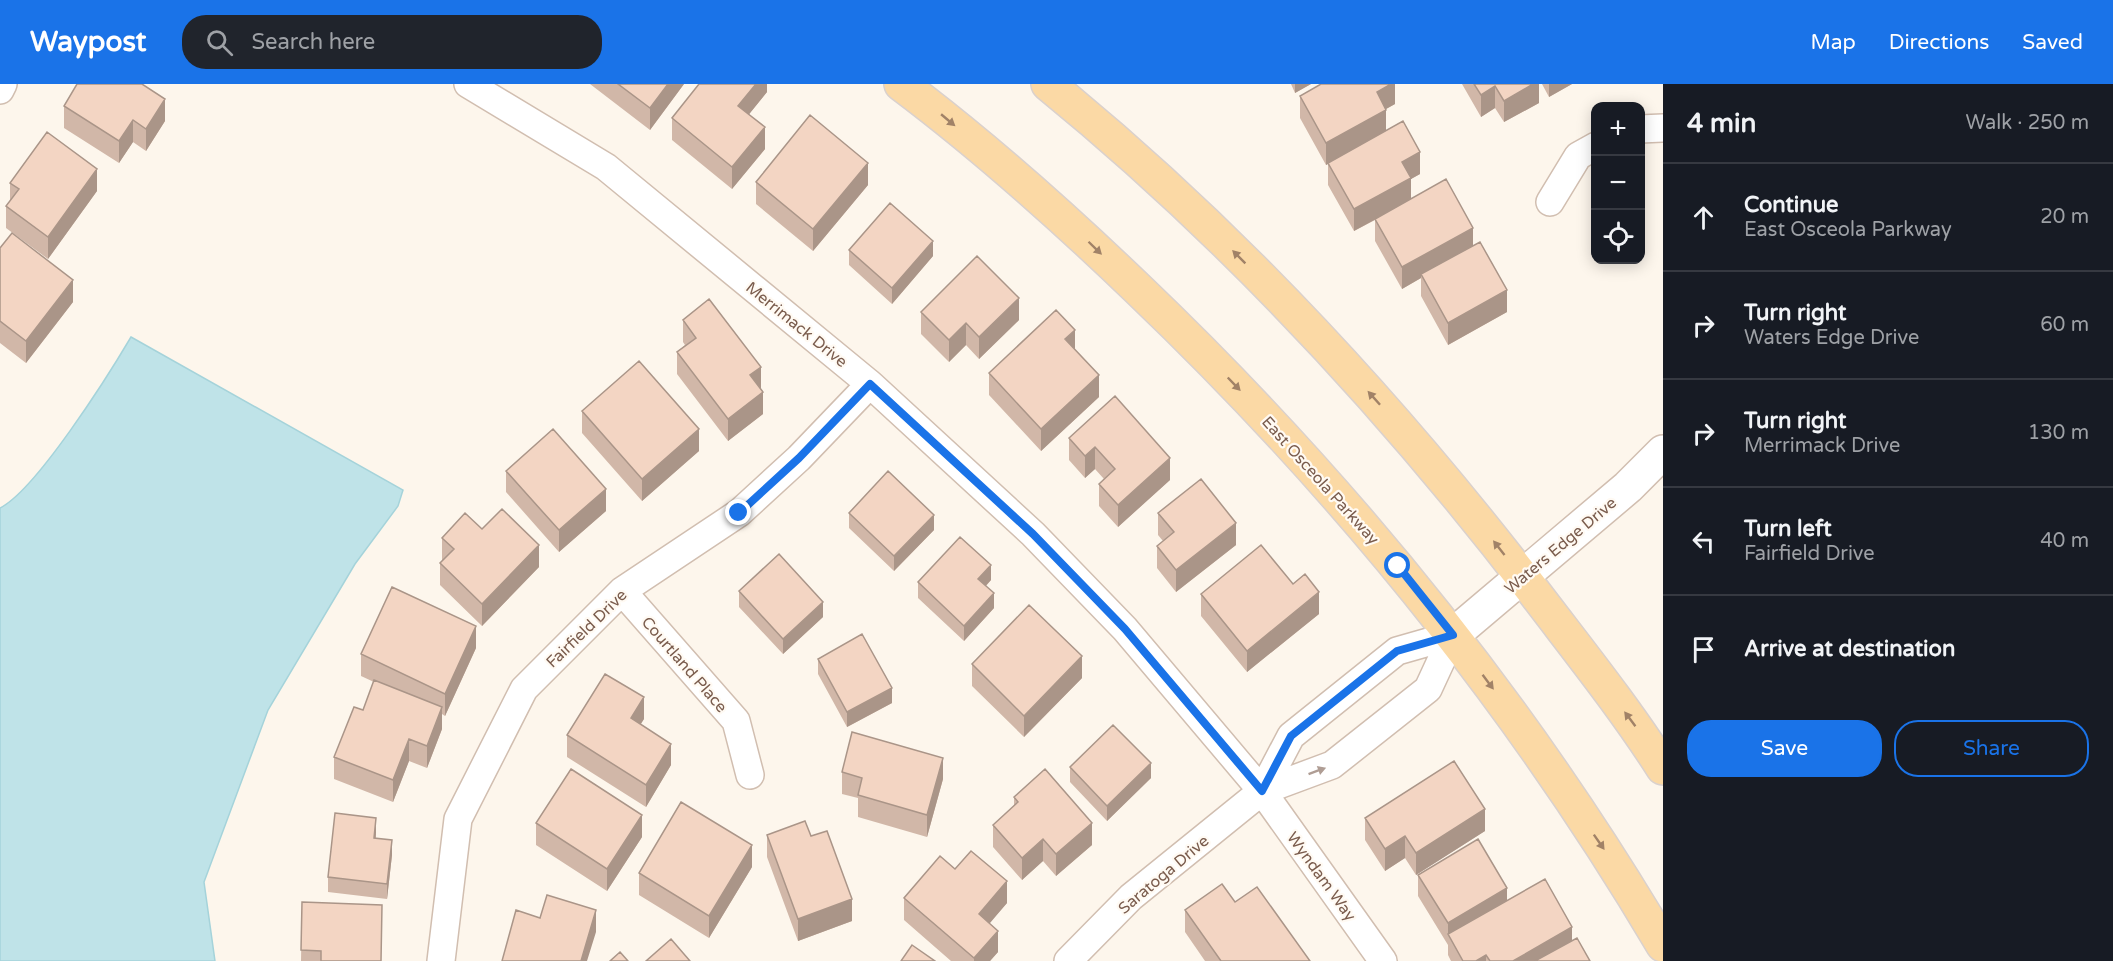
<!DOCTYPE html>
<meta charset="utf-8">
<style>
:root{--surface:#171b24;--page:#20242c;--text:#f1f3f6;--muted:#9ea1a6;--line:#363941;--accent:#1a73e8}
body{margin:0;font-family:"Varela Round",sans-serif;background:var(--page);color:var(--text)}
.controls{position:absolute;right:18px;top:18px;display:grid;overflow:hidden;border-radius:12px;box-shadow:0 3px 15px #0003}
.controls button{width:54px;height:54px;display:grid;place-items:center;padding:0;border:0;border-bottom:2px solid var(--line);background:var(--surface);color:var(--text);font:30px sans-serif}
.stop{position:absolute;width:18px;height:18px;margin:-14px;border:4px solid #1a73e8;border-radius:50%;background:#fff}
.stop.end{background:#1a73e8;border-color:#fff;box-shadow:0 2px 6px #0008}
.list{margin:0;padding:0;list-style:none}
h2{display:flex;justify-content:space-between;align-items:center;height:78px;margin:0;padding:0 24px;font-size:26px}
h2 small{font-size:20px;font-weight:400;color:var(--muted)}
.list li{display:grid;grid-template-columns:39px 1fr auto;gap:18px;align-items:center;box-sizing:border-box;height:108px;padding:0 24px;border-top:2px solid var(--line)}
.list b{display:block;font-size:22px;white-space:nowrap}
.list p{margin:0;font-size:20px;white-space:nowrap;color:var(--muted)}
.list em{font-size:20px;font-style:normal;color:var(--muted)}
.actions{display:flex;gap:12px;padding:18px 24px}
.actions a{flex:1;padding:14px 0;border:2px solid var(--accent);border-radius:24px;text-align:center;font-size:21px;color:var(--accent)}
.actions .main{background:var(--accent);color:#fff}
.icon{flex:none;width:33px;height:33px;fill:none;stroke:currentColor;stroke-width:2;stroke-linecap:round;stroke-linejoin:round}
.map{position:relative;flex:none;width:1663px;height:877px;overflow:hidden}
header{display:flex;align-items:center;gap:36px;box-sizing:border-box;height:84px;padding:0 30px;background:var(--accent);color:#fff}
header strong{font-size:28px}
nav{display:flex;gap:33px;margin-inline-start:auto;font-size:21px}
.search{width:420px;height:54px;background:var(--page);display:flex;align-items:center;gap:15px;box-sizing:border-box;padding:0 21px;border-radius:24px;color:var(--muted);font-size:22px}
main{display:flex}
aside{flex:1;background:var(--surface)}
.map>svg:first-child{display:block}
.water{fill:#bfe3e8;stroke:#a5d3da;stroke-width:1.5}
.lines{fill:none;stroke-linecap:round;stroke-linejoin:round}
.minor-casing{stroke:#d1beb0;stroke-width:30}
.tertiary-casing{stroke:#d1beb0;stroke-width:36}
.primary-casing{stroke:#dad1cd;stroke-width:36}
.minor{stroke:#fff;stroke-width:27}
.tertiary{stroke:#fff;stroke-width:33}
.primary{stroke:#fbd9a5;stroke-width:33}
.wall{fill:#d1b7a8}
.shaded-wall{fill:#aa9588}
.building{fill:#f3d5c3;stroke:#aa9588;stroke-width:1.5}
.oneway{fill:#a18267}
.oneway2{fill:#af9d94}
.route{stroke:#1a73e8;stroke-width:8}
.labels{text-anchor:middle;stroke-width:4.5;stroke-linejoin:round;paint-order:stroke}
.street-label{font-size:16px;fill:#7a5c4d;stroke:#fffaf3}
</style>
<header>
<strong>Waypost</strong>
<div class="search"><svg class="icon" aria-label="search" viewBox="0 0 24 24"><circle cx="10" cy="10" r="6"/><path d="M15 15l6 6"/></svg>Search here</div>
<nav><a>Map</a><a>Directions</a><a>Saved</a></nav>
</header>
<main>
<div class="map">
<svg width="1663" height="877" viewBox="0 0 1663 877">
<rect width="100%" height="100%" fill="#fdf6ec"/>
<!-- water -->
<path class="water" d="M131,253L403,406L398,422L355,480L268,626L204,798L215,877H0V424C36,406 108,292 131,253Z"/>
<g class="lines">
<!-- minor casing -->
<g class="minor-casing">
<path id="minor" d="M468,0L606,83L870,300L1033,450L1125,545L1262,707L1383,877
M0,6L3,0
M1640,45L1663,44
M1550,118L1578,72L1596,62
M622,507L736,637L750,691
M1262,707L1291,652L1397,567L1453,551
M441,877L458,735L524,605L622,507L739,429L799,374L870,300
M1068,877L1131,813L1262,707L1332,681L1428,605L1453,551"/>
</g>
<!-- tertiary casing -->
<g class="tertiary-casing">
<path id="tertiary" d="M1453,551L1628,403L1663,368"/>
</g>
<!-- primary casing -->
<g class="primary-casing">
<path id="primary" d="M901,0C985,63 1063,133 1138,205C1341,399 1520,619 1663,861
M1048,0C1230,148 1391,322 1534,508C1578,566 1624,623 1663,684"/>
</g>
<!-- minor -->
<use href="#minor" class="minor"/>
<!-- tertiary -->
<use href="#tertiary" class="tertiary"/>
<!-- primary -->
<use href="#primary" class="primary"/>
</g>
<!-- wall -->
<path class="wall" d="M590,0H684L650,46Z
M767,0V8L749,30L765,65L732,105L672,56V34Z
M1291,0H1311L1295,9Z
M1395,0V20L1386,25V46L1420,90L1411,95V115L1473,161L1507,228L1448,261L1421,212V194L1402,205L1375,157V136L1354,147L1328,101V80L1326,81L1300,34V12Z
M1462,0H1539V19L1504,38L1495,24L1481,33Z
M1542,0H1572L1549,13Z
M64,22L165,37L146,67L133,58L119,79L64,44Z
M756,98L868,101L813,167L756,120Z
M10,99L97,107L48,175L6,144V122L10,118Z
M0,164L73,218L26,279L0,259Z
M849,166L933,172L892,220L849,181Z
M921,228L1019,236L979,275L966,261L949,278L921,250Z
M683,236L760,305L763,330L728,357L677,290V268L685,261L683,258Z
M1075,266L1099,313L1041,367L989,311V289Z
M1115,312L1170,396L1118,443L1099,422V400L1104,395L1095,385L1085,394L1069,376V354Z
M582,327L699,367L642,417L582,349Z
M506,387L606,427L559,468L506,408Z
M849,429L934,446L894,487L849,444Z
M1158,429L1236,461L1176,508L1157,484V462L1163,457L1158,451Z
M482,445L539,483L482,542L440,501V479L443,476H442V454Z
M991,496L986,502L994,524L964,557L918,514V498Z
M739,507L823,533L783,570L739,523Z
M1201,510L1319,530L1247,588L1201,532Z
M476,564L445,632L442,630V645L427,684L409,677L393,718L334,695V673L363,626L374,598L361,592V570Z
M818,575L892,619L847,643L818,590Z
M972,580L1082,594L1024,653L972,602Z
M644,635L640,640L671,681L646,723L567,673V651Z
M1070,683L1151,694L1107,737L1070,698Z
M842,688L943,695L927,753L858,733V714L842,710Z
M1014,713L1092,761L1056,792L1043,777L1022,796L993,763V741L1014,722Z
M1365,734L1485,747L1416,791L1405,774L1385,787L1365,756Z
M536,739L642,753L607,807L536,761Z
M376,749V754L392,771L387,815L328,808V793Z
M767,751L811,752L852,837L798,857L767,773Z
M752,783L709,854L639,811V789Z
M955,785L1007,819L989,839L998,868L990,877H951L904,836V814Z
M1418,791L1507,816L1572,856L1590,877H1451L1448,871V861L1418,812Z
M302,818L381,877H301Z
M1235,818L1310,877H1205L1185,848V826Z"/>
<!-- shaded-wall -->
<path class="shaded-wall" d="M668,0H684L650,46V24Z
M756,0H767V8L738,44V22Z
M1295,0H1311L1295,9Z
M1391,0H1395V20L1377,30V8Z
M1533,0H1539V19L1504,38V17Z
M1549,0H1572L1549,13Z
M1495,2V24L1481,33V11Z
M165,15V37L146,67V45Z
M1386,26V48L1326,81V59Z
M133,36V58L119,79V57Z
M765,43V65L732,105V83Z
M1420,68V90L1411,95V116L1354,147V125L1402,78Z
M868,79V101L813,167V145Z
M97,85V107L48,175V153Z
M1473,144V165L1421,190V194L1402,205V183Z
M933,157V172L892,220V204Z
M73,196V218L26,279V257Z
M1507,206V228L1448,261V239Z
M1019,214V236L979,275V253Z
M966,239V261L949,278V256Z
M1075,246V268L1065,255Z
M761,283V305L750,291Z
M1099,291V313L1041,367V345Z
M763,308V330L728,357V335Z
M699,345V367L642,417V395Z
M1095,363V385L1085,394V372Z
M1170,374V396L1118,443V421Z
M606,405V427L559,468V446Z
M934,431V446L894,487V472Z
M1236,439V461L1176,508V486Z
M539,461V483L482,542V520Z
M991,481V496L978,510V495Z
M1319,508V530L1247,588V567Z
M994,509V524L964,557V542Z
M823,518V533L783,570V555Z
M476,542V564L445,632V610Z
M1082,572V594L1024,653V632Z
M892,604V619L847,643V628Z
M644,613V635L631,656V634Z
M442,623V645L427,684V662Z
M409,655V677L393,718V696Z
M671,660V681L646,723V701Z
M943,674V695L927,753V731Z
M1151,679V694L1107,737V722Z
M1485,725V747L1416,791V769Z
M642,731V753L607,807V785Z
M376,734V749L374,769V754Z
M1092,739V761L1056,792V770Z
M1405,752V774L1385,787V765Z
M1043,755V777L1022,796V774Z
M392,756V771L387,815V800Z
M752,761V783L709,854V832Z
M1007,797V819L979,852V830Z
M1507,804V826L1448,850V861V839Z
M852,815V837L798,857V835Z
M596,826V848L587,877H581Z
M1572,843V865L1552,877H1513Z
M998,847V868L990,877H974V874Z
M1486,871V877H1476Z"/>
<!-- building -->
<path class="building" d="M77,0H142L165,15L146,45L133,36L119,57L64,22Z
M618,0H668L650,24Z
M699,0H756L738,22L765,43L732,83L672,34Z
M1321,0H1391L1377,8L1386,26L1326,59L1300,12Z
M1474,0H1533L1504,17L1495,2L1481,11Z
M810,31L868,79L813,145L756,98Z
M1403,37L1420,68L1402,78L1411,94L1354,125L1328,79Z
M47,48L97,85L48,153L6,122L19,105L10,99Z
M1446,95L1473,144L1402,183L1375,135Z
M890,119L933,157L892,204L849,166Z
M12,149L73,196L26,257L0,237V164Z
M1480,158L1507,206L1448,239L1421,190Z
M977,172L1019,214L979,253L966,239L949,256L921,228Z
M709,215L761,283L750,291L763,308L728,335L677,268L696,254L683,236Z
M1056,226L1075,246L1065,255L1099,291L1041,345L989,289Z
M639,277L699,345L642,395L582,327Z
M1115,312L1170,374L1118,421L1099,400L1115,385L1095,363L1085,372L1069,354Z
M553,345L606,405L559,446L506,387Z
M888,387L934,431L894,472L849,429Z
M1201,395L1236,439L1176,486L1157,462L1174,448L1158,429Z
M502,425L539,461L482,520L440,479L454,465L442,454L465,429L482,445Z
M960,453L991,481L978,495L994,509L964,542L918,498Z
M1261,461L1293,500L1305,490L1319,508L1247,567L1201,510Z
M779,470L823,518L783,555L739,507Z
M392,503L476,542L445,610L361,570Z
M1029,521L1082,572L1024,632L972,580Z
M862,550L892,604L847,628L818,575Z
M605,590L644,613L631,634L671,660L646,701L567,651Z
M374,596L442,623L427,662L409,655L393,696L334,673L354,623L363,626Z
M1113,641L1151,679L1107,722L1070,683Z
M852,648L943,674L927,731L858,711L862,694L842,688Z
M1454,677L1485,725L1416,769L1405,752L1385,765L1365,734Z
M571,685L642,731L607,785L536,739Z
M1045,685L1092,739L1056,770L1043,755L1022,774L993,741L1018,718L1014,713Z
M681,718L752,761L709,832L639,789Z
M335,729L376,734L374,754L392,756L387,800L328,793Z
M805,737L811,752L827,747L852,815L798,835L767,751Z
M1478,755L1507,804L1448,839L1418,791Z
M971,767L1007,797L979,830L998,847L974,874L904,814L940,772L955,785Z
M1545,795L1572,843L1513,877H1490L1486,871L1476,877H1463L1448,850Z
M1222,800L1235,818L1257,803L1310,877H1221L1185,826Z
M547,811L596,826L581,877H502L516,826L540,834Z
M302,818L382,821L381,877H321V867L301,866Z
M1577,854L1590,877H1535Z
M671,855L690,877H646Z
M912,861L935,877H901Z
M620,868L628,877H610Z"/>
<!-- one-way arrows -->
<defs><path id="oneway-solid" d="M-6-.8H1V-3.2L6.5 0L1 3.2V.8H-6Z" transform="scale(1.5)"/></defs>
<g class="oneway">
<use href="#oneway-solid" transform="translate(948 36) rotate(40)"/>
<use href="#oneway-solid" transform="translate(1095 164) rotate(44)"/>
<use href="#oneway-solid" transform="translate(1239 173) rotate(-135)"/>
<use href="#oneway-solid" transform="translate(1234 300) rotate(46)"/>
<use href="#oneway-solid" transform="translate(1374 314) rotate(-132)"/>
<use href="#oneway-solid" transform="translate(1499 464) rotate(-128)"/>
<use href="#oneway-solid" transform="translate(1488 598) rotate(53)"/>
<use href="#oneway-solid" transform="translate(1630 635) rotate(-127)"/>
<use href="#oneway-solid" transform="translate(1599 758) rotate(55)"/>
</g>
<use class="oneway2" href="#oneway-solid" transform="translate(1317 687) rotate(-20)"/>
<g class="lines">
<!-- route -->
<path class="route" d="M739,429L799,374L870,300L1033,450L1125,545L1262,707L1291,652L1397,567L1453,551L1398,482"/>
</g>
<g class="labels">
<!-- street labels -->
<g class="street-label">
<text transform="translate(797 240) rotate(39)" y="6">Merrimack Drive</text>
<text transform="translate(1321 396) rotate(48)" y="6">East Osceola Parkway</text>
<text transform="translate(1560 461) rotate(-40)" y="6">Waters Edge Drive</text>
<text transform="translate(586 544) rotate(-44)" y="6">Fairfield Drive</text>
<text transform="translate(685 580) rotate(49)" y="6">Courtland Place</text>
<text transform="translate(1163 790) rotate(-40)" y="6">Saratoga Drive</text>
<text transform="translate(1322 792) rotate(54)" y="6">Wyndam Way</text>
</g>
</g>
</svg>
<div class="controls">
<button>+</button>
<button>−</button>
<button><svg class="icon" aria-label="locate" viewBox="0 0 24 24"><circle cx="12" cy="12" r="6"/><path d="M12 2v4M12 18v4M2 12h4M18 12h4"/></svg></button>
</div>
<div class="stop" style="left:1398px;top:482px"></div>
<div class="stop end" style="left:739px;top:429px"></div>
</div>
<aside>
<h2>4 min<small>Walk · 250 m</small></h2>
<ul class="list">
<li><svg class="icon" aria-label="ahead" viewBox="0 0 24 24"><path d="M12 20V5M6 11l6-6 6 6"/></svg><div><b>Continue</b><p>East Osceola Parkway</p></div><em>20 m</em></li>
<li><svg class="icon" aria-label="right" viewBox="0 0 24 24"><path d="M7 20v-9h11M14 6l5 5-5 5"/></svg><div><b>Turn right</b><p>Waters Edge Drive</p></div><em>60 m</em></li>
<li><svg class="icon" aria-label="right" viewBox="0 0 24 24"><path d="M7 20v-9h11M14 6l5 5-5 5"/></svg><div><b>Turn right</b><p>Merrimack Drive</p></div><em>130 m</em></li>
<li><svg class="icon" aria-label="left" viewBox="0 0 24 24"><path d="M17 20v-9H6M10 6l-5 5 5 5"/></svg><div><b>Turn left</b><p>Fairfield Drive</p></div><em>40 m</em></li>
<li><svg class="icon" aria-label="arrive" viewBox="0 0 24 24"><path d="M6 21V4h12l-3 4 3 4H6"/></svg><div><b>Arrive at destination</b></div></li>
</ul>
<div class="actions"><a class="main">Save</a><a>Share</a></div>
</aside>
</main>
